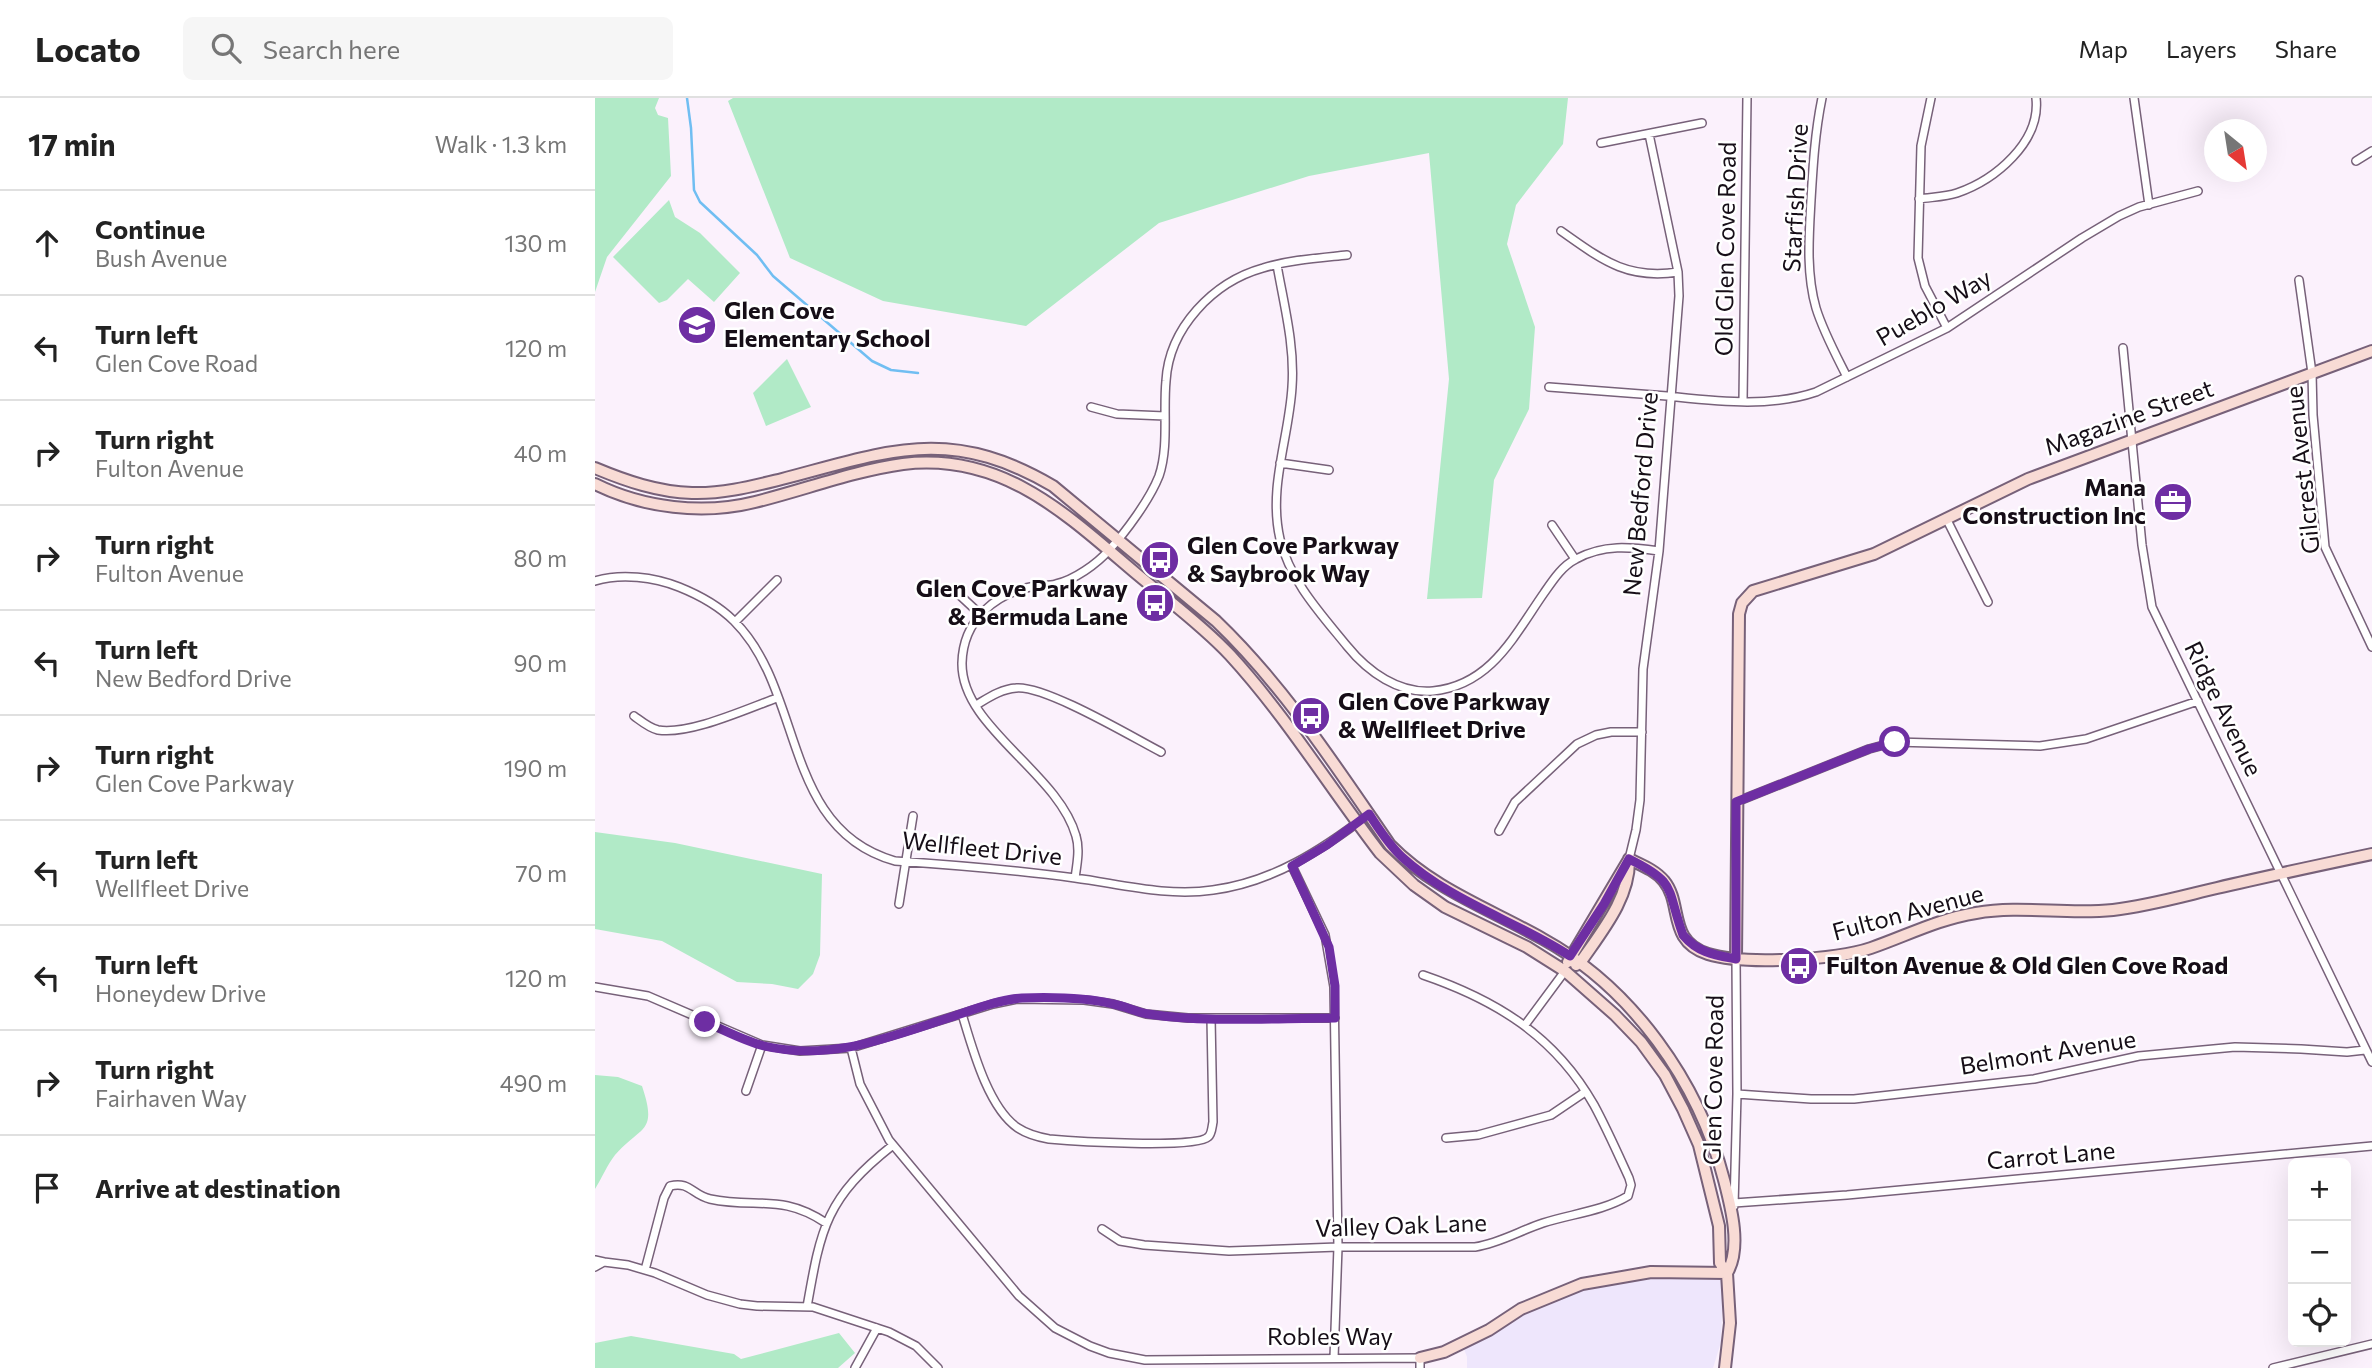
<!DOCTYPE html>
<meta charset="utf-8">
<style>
:root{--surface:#fff;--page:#f6f6f6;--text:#222;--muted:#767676;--line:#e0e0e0}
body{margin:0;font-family:Commissioner,sans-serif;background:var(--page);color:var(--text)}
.controls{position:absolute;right:21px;bottom:21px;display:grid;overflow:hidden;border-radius:10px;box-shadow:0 7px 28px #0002}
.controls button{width:63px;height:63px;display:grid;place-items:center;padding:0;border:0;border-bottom:2px solid var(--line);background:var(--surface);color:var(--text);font:35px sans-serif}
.compass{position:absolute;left:1609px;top:21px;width:63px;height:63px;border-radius:50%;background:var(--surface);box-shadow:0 7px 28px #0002;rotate:150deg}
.stop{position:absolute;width:21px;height:21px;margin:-16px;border:5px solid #6e2ea3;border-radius:50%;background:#fff}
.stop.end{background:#6e2ea3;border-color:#fff;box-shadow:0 2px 7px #0008}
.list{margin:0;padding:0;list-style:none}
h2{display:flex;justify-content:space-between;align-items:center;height:91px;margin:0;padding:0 28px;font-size:30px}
h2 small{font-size:23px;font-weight:400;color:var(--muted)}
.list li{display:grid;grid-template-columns:46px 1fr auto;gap:21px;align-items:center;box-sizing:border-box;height:105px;padding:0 28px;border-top:2px solid var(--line)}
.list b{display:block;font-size:26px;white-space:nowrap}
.list p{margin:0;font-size:23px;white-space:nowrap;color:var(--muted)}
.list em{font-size:23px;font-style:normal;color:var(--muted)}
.icon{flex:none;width:38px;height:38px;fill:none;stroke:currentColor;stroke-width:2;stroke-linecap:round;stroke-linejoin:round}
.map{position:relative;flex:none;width:1777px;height:1270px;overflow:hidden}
header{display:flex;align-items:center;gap:42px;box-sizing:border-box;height:98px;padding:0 35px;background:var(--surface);border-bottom:2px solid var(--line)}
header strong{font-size:33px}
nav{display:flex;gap:38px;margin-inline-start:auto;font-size:24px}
.search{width:490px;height:63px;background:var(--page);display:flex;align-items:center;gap:18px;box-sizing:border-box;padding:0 24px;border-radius:10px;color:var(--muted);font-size:26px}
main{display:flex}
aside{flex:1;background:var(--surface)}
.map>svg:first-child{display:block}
.commercial{fill:#eee6fc}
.green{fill:#b1eac7}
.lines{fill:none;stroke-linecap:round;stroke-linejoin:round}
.stream{stroke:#70bef2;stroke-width:2.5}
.street-casing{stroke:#776179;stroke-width:10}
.secondary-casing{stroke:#776179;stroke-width:14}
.street{stroke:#fff;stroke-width:7}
.secondary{stroke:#f8dbd5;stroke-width:10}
.route{stroke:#6e2ea3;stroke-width:9}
.labels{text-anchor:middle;stroke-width:5;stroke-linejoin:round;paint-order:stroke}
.street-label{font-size:24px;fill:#160e17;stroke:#fff}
.poi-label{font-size:24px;font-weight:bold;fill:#160e17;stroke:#fff;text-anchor:start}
</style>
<header>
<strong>Locato</strong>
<div class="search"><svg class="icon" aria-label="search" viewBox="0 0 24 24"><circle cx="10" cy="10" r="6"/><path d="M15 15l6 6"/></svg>Search here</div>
<nav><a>Map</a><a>Layers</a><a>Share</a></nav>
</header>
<main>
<aside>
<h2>17 min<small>Walk · 1.3 km</small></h2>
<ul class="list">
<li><svg class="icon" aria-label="ahead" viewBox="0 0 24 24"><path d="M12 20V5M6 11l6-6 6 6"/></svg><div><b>Continue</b><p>Bush Avenue</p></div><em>130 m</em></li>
<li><svg class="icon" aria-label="left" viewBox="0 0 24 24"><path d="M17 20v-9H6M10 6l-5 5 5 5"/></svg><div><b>Turn left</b><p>Glen Cove Road</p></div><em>120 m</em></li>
<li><svg class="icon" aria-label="right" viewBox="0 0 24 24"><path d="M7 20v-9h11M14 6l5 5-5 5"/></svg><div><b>Turn right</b><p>Fulton Avenue</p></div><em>40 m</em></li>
<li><svg class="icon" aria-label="right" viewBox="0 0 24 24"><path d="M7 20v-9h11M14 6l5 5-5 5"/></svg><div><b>Turn right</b><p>Fulton Avenue</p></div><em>80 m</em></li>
<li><svg class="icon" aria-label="left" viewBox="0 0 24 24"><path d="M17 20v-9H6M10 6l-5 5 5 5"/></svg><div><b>Turn left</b><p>New Bedford Drive</p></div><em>90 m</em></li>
<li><svg class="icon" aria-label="right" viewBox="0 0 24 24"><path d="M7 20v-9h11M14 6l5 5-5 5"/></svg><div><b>Turn right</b><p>Glen Cove Parkway</p></div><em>190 m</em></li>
<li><svg class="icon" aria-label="left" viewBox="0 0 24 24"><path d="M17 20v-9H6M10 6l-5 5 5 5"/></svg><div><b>Turn left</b><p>Wellfleet Drive</p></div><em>70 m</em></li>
<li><svg class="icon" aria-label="left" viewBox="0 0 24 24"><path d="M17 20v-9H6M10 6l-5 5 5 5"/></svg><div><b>Turn left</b><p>Honeydew Drive</p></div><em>120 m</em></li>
<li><svg class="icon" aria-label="right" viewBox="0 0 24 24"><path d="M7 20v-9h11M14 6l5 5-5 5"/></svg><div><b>Turn right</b><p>Fairhaven Way</p></div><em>490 m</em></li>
<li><svg class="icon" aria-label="arrive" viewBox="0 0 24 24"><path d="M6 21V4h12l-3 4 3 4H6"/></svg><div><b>Arrive at destination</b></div></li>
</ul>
</aside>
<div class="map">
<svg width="1777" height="1270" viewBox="0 0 1777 1270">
<rect width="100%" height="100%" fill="#fbf1fc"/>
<!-- commercial -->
<path class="commercial" d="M1045,1179L1128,1181L1126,1244L1118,1270H872V1259L869,1251L924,1218L989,1188Z"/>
<!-- green -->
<path class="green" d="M0,0H64L60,10L63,17L73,20L76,78L12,159L0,194Z
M138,0H973L968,46L921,107L912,146L940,229L934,311L899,382L887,500L832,501L854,281L834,55L714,78L564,125L431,228L288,203L195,160L133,3Z
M74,102L80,119L105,135L145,175L119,204L93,181L72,202L64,205L18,159Z
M192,261L216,309L171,328L158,295Z
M0,734L80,745L227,776L225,857L218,876L203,891L177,886L142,884L67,843L0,831Z
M0,977L23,979L47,988C63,1036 46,1027 20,1057C12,1067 7,1080 0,1091Z
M244,1235L260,1255L243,1270H0V1245L36,1238L139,1256L146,1261Z"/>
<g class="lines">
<!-- stream -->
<path class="stream" d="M92,0L96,30L99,92L105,104L162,157L178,178L277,263L296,272L323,275"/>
<!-- street casing -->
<g class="street-casing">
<path id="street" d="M1227,0C1220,34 1218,68 1216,102C1214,138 1211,175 1221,210C1228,233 1241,257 1252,279
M1336,0L1326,48L1323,160L1330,188L1352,230
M1539,0L1554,107
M1006,45L1107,25
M1761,63L1777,53
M1324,101C1336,99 1350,99 1362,95C1400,82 1446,44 1441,0
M966,133C1006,161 1031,182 1083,174
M682,167C689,207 700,248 697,289C694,340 673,389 685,441C695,483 726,516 752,548C773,574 804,596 838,593C896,587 919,538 949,495C958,482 967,468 981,461C1009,446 1035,449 1064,453
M1704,182L1717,275L1718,317L1730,449L1777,549
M1528,250L1547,447L1557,509L1777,964
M954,289C994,292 1033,295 1072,298C1121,303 1174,310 1221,294L1352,230L1487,140L1524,118L1544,109L1603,93
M1148,303L1152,0
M496,309L522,316L570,318
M685,365L734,372
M1351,420L1393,504
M957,427L980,461
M0,483C26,475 59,479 84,489C104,497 123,507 139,523C210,593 186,731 300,763C360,767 420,772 480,780C525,786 572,799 618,792C678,784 727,752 774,716
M358,491L385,516
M140,524L182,482
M381,607C393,600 406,591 421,590C450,587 537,639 566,654
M39,618C46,623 54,630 63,632C95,637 151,611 182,600
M1141,704L1274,651L1300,644L1445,648L1491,641L1603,603
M904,733L920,704L982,646L1001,637L1016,634H1047
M1034,761L1041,732L1045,702L1048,571L1064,453L1084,198L1083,174L1054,36
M697,768L730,837L739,889L743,1149L739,1260
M480,780C482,766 485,751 481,738C463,674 366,629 367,565C368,522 400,495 440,488C447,487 455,488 461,486C479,482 502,466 514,452C531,434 555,401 564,378C574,349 568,313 571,283C574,230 618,184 668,170C694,162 724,160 752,157
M304,806L318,718
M0,889L53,898L167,947L205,953L256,950L398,906L423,901L489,902L518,906L551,916L593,920H740
M367,916C377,949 393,1010 423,1030C432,1036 443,1039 454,1041C476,1043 601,1051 613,1039C617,1036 617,1028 618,1024L616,920
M930,927L970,873
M256,950L265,986L294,1042L424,1198L460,1230L495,1248L514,1255L550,1262L825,1260V1270
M151,993L167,947
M1142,996L1216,1001H1259L1439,981L1544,958L1640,949L1706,951L1752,954L1770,952
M851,1040L883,1037L956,1017L990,994
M1139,1105L1252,1097L1777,1048
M1139,1108L1142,996L1141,861
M507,1131L525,1143L549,1147L634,1153L743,1149H880C905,1145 924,1133 948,1125C976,1116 1008,1113 1033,1098L1036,1087L1034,1080C1023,1056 1012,1031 999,1007C960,938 901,902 828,877
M0,1162L9,1164L0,1169
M9,1164L33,1167L60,1175L112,1197L145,1206L162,1208L218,1209L294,1234L321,1248L343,1270
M50,1172L69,1100L75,1088C95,1083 97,1097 115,1101C161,1111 186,1095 231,1125
M212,1209C226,1129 231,1100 298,1047
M260,1270L282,1230
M1678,1270L1777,1246"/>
</g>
<!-- secondary casing -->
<g class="secondary-casing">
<path id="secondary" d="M0,370C31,383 63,394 97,395C128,396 158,388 187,381C294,353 354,327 458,388L621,523C689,588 742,670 795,747C838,791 895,811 948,841C1037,890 1104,984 1129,1082C1136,1109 1147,1150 1132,1175
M0,386C48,410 108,417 160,404C209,392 258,373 308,366C409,354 473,418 543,477C574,503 608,528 635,557C691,618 735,690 785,755L819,787L850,809L932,849L970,873L1020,917L1046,944L1070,977L1088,1011L1104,1047L1124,1128L1125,1165L1132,1175L1135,1225L1130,1270
M1034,761C1046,767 1060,772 1069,783C1088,806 1072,843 1113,856C1148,867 1241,862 1276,850C1311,838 1343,821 1381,815C1426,807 1472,817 1518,812C1553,808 1588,798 1622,790C1673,778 1725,767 1777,756
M1141,861L1144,516L1147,505L1158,493L1279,456L1433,381L1777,253
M973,864L1033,763
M981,867L985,865C1007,833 1035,800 1034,761
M825,1260L849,1254L894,1232L926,1211L987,1186L1056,1174L1132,1175"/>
</g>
<!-- street -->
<use href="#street" class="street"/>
<!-- secondary -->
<use href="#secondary" class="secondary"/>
</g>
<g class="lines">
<!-- route -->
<path class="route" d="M110,924C129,932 149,943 169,948C234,963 289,941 350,921C375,913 401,902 427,900C457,899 489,899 518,906C530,908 541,914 553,916C611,925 681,920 740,920V888L734,849L697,768L732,747L774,716C784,731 793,746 807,759C855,803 921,823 975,858L1009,806L1034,761C1083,785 1071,790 1088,837C1103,855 1120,857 1141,861V704L1274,651L1300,644"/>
</g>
<!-- icons -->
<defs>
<g id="school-disc" transform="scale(2.0125)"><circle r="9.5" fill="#6e2ea3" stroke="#fff"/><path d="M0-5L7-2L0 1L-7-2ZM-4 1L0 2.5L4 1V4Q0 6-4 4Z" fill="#fff"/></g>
<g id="office-disc" transform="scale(2.0125)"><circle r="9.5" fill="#6e2ea3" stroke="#fff"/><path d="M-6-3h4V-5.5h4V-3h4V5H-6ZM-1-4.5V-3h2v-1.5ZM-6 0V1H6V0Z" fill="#fff"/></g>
<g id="bus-disc" transform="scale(2.0125)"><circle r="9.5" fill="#6e2ea3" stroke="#fff"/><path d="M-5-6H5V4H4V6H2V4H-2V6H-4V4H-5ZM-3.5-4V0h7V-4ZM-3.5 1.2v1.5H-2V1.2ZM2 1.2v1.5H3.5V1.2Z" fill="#fff"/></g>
</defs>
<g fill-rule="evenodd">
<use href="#school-disc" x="102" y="227"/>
<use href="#office-disc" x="1578" y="404"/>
<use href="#bus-disc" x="565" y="462"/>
<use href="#bus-disc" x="560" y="505"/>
<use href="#bus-disc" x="716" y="618"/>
<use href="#bus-disc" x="1204" y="868"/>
</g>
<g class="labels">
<!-- street labels -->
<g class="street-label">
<text transform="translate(1201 100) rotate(-87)" y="8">Starfish Drive</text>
<text transform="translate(1131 151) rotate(-89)" y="8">Old Glen Cove Road</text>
<text transform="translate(1339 210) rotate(-30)" y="8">Pueblo Way</text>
<text transform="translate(1534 320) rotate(-20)" y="8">Magazine Street</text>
<text transform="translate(1708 372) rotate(-96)" y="8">Gilcrest Avenue</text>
<text transform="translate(1046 396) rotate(-85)" y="8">New Bedford Drive</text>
<text transform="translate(1628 611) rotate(64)" y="8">Ridge Avenue</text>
<text transform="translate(387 751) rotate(6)" y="8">Wellfleet Drive</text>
<text transform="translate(1313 815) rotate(-15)" y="8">Fulton Avenue</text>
<text transform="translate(1453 955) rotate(-9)" y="8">Belmont Avenue</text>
<text transform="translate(1119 982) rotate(-89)" y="8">Glen Cove Road</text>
<text transform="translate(1456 1058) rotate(-5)" y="8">Carrot Lane</text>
<text transform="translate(806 1128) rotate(-2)" y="8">Valley Oak Lane</text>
<text x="735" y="1247">Robles Way</text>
</g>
<!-- poi labels -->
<g class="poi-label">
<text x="129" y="221">Glen Cove<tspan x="129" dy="28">Elementary School</tspan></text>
<text x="1551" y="398" text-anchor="end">Mana<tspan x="1551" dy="28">Construction Inc</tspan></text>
<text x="592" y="456">Glen Cove Parkway<tspan x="592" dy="28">&amp; Saybrook Way</tspan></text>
<text x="533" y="499" text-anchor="end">Glen Cove Parkway<tspan x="533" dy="28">&amp; Bermuda Lane</tspan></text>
<text x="743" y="612">Glen Cove Parkway<tspan x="743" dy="28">&amp; Wellfleet Drive</tspan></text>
<text x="1231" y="876">Fulton Avenue &amp; Old Glen Cove Road</text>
</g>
</g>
</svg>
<div class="controls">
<button>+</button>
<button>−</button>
<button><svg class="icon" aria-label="locate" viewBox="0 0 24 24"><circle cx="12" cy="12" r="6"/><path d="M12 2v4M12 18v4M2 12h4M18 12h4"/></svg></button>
</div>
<svg class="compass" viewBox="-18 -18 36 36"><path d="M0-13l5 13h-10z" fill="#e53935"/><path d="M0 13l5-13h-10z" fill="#767676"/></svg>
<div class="stop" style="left:1300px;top:644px"></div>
<div class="stop end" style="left:110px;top:924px"></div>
</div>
</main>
